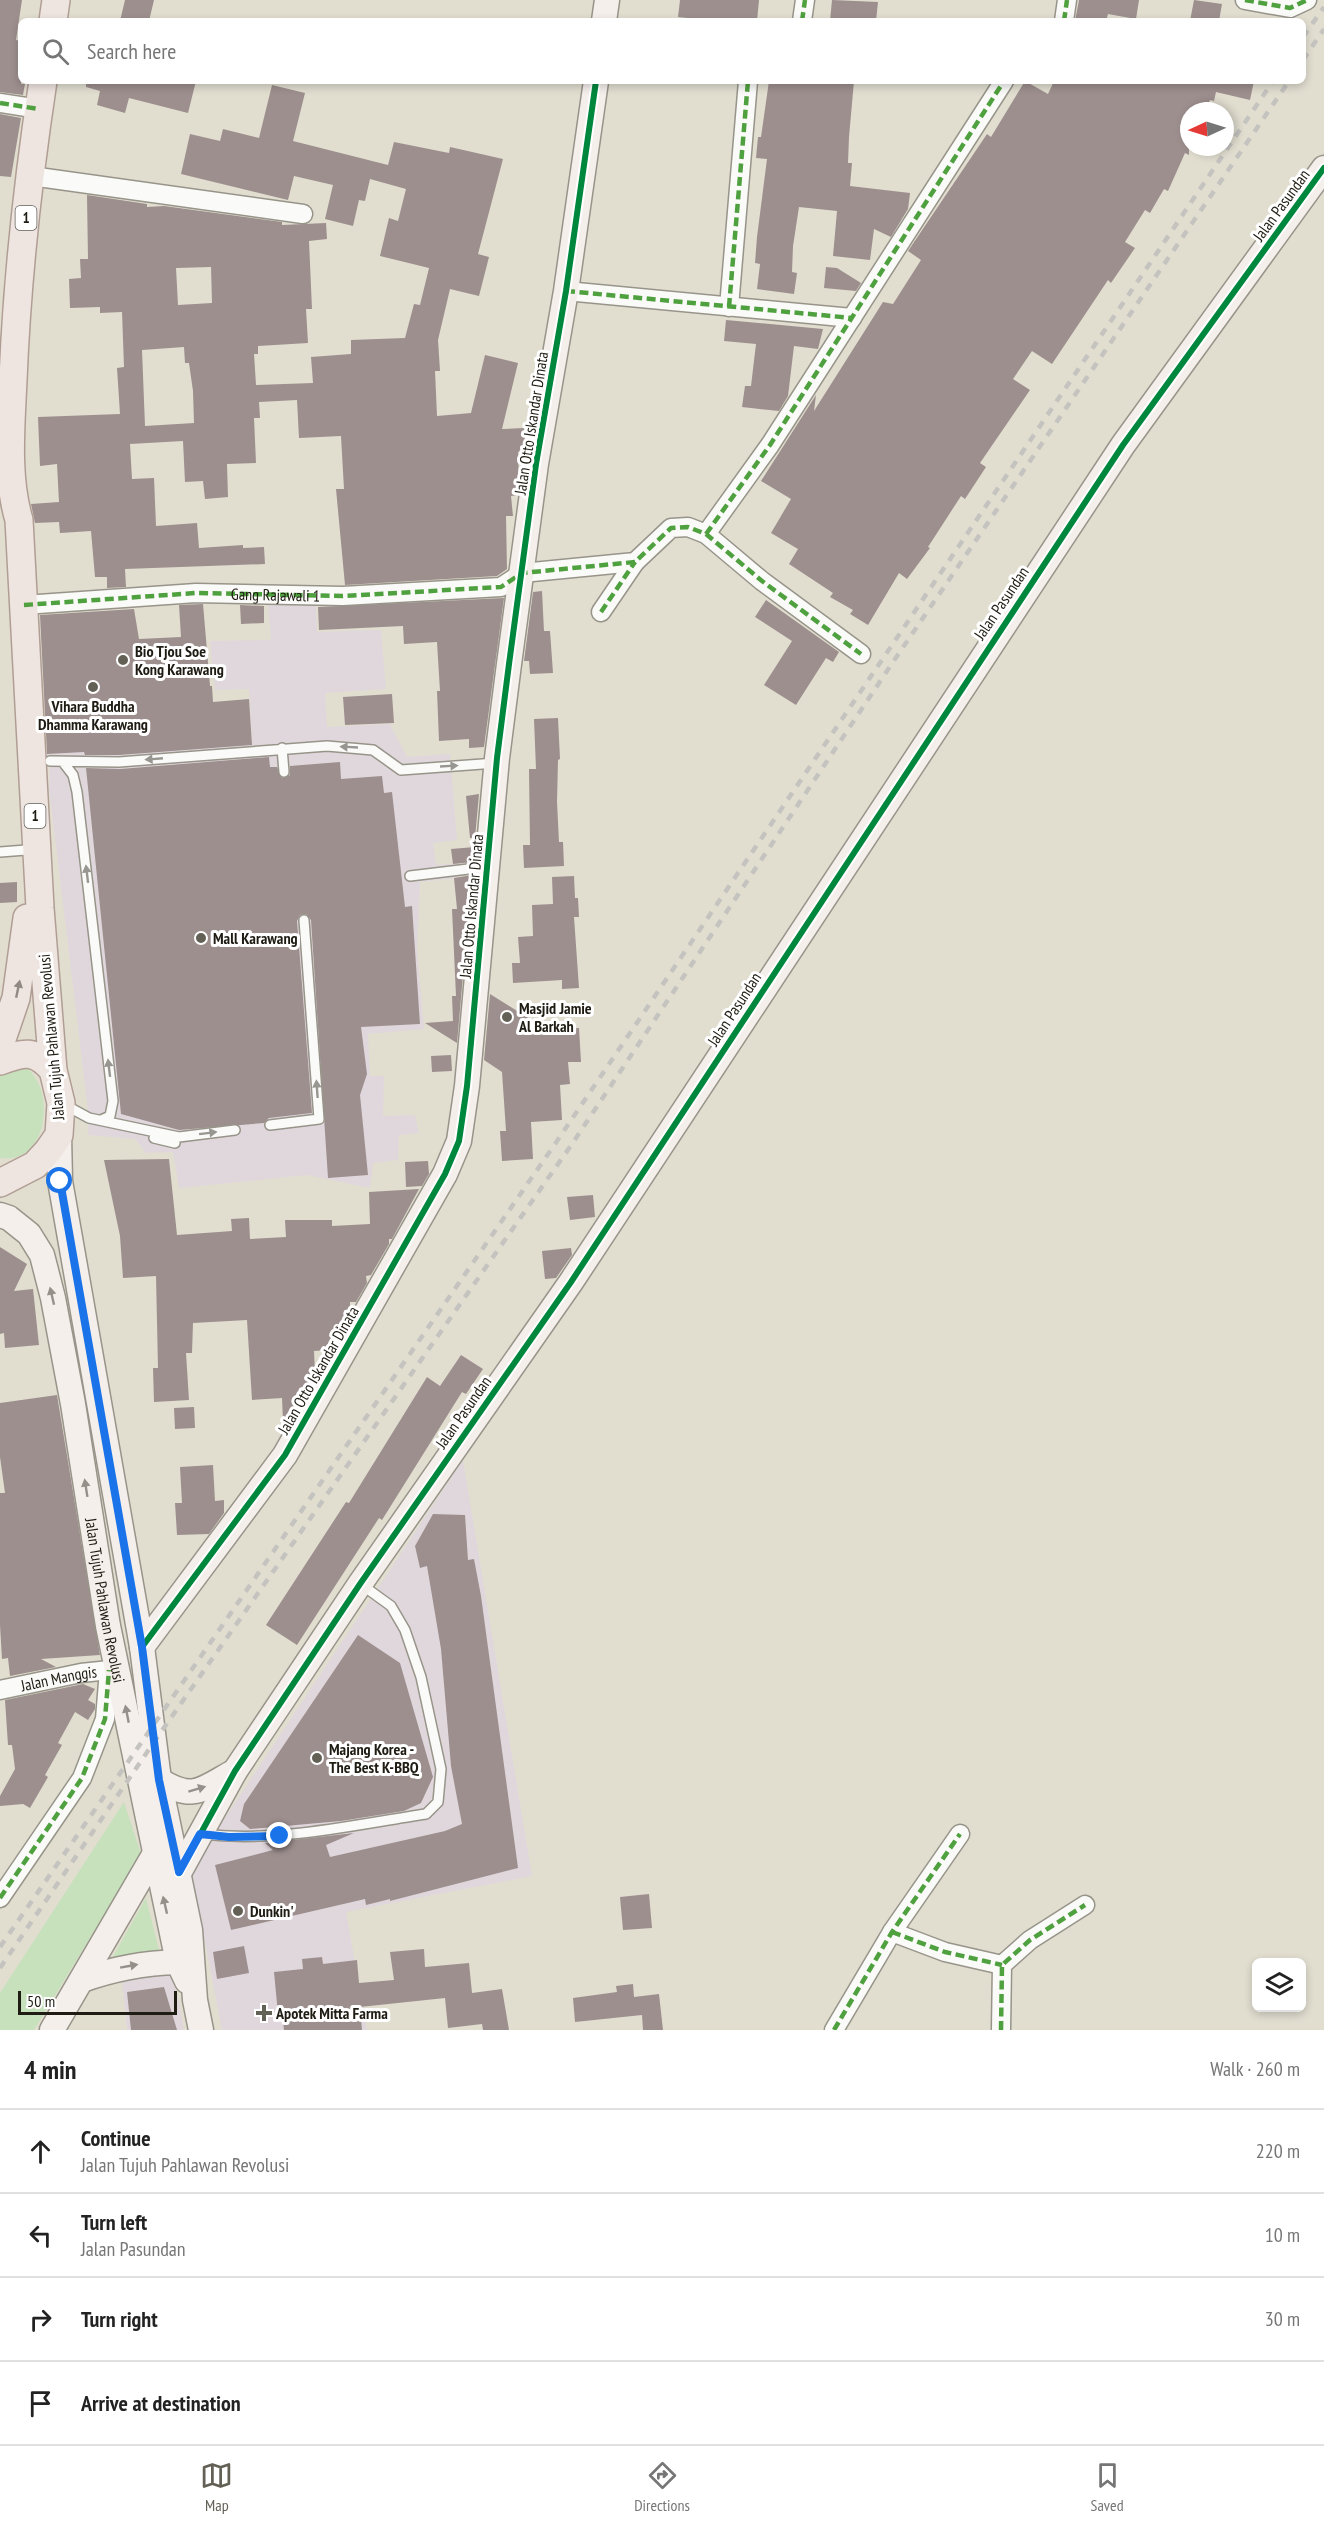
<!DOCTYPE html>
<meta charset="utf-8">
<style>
:root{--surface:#fff;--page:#f6f6f6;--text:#222;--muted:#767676;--line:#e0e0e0;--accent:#636055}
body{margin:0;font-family:"PT Sans Narrow",sans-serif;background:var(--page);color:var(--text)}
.controls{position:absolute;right:18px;bottom:18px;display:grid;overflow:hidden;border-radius:9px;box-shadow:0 3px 9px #0003}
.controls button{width:54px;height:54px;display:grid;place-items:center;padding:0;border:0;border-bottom:2px solid var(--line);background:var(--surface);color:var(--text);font:30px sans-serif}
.compass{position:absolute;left:1180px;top:102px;width:54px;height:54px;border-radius:50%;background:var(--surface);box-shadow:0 3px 9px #0003;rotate:266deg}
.scale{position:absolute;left:18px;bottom:15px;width:159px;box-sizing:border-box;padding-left:6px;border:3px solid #1f1c13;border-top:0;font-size:16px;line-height:21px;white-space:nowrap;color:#1f1c13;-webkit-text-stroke:4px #fff;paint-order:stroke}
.stop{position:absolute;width:18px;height:18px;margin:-14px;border:4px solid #1a73e8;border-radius:50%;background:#fff}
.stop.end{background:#1a73e8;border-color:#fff;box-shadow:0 2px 6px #0008}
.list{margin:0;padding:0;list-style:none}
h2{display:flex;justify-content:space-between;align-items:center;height:78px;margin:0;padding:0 24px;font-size:26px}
h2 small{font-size:20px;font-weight:400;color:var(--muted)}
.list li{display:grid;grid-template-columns:39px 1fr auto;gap:18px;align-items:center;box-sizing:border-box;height:84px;padding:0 24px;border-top:2px solid var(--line)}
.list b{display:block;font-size:22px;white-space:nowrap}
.list p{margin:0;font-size:20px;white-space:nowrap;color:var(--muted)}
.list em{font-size:20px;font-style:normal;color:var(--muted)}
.icon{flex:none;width:33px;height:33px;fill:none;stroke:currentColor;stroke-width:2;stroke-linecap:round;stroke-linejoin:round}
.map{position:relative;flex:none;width:1324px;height:2030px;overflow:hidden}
.search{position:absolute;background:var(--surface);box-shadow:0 3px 9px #0003;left:18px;right:18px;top:18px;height:66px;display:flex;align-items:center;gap:15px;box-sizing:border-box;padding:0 21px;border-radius:9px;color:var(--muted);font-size:22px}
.sheet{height:414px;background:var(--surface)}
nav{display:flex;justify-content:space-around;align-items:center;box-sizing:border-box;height:84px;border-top:2px solid var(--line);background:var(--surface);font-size:16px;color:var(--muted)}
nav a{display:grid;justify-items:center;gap:3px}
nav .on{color:var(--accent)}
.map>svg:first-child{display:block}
.commercial{fill:#e0d7dc}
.green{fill:#c7e1bd}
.building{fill:#9d8f8e;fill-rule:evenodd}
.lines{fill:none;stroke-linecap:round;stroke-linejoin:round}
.lane-casing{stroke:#979489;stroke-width:12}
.street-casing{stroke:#979489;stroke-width:21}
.secondary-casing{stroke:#979489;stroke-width:27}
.primary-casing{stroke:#b09e94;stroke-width:30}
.lane{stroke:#fafaf8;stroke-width:9}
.street{stroke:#fafaf8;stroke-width:18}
.secondary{stroke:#f5efec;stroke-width:24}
.primary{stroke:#eee4e0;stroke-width:27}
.rail{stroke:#c4c3bf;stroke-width:4.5;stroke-dasharray:8 8;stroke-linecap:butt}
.quiet{stroke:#4fa13f;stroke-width:4.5;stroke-dasharray:9 4.5;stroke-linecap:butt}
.cycleway-casing{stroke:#fff;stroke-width:10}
.cycleway{stroke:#00873e;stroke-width:6}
.oneway{fill:#979691}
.oneway2{fill:#918a84}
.oneway3{fill:#95908a}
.route{stroke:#1a73e8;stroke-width:8}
.poi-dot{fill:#636055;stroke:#fff;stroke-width:2}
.labels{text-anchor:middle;stroke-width:6;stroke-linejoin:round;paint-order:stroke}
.shield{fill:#fff;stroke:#62605a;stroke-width:1.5}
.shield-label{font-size:15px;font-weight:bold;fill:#1f1c13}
.street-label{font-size:16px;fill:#1f1c13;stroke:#fff}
.poi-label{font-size:16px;font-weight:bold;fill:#1f1c13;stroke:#fff;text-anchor:start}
</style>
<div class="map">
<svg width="1324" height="2030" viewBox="0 0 1324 2030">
<rect width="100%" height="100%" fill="#e1ded0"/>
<!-- commercial -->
<path class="commercial" d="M268,600L316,601L317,632L381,630L386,689L325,693L327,727L390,724L407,757L450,754L457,840L433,843L436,865L458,863V878L420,882L417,948L424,1029L368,1034L370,1076H384L383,1116L415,1115L419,1133L399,1135L398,1160L373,1163L370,1188L307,1175L179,1188L173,1152L146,1153L135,1139L88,1135L89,1118L49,788L50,762L46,754L252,740L249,689L215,690L210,641L271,640Z
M463,1460L532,1876L346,1912L367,2030H222L191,1869Z
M171,1974L178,1996L184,2030H127L122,1981Z"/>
<!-- green -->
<path class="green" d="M16,1067L28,1068C34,1076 40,1084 42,1093C49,1122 37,1163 0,1158V1070Z
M124,1802L141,1854L34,2030H0V1993Z
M146,1898L160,1954L110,1962Z"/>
<!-- building -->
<path class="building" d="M0,0H22L16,40L21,41L18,66H21V84H25L23,95L0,92Z
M125,0H154L149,21H120Z
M680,0H759L757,21H715L678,17Z
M832,0L878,2L876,21H830Z
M1079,0H1139L1136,19L1108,14L1106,21H1075Z
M1194,0L1222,4L1219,21H1190Z
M86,81H196L188,113L129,98L125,113L97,105L100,91L86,87Z
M769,81H854L849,137L848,163H852L850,186L910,193L908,209L891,237L874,229L870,260L833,256L837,211L799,207L793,246L792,272L797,273L794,294L757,289L760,264L755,263L757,237L767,159L756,158L758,137H761Z
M1025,81L1048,94L1054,81H1254L1250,100L1216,92L1214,101L1210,100L1205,111H1189V155L1185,153L1168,191L1164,189L1150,213L1145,210L1125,242L1135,248L1111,283L1108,280L1052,364L1032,351L1013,379L1030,390L980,463L986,467L965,499L961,496L928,547L930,548L907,579L899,573L868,625L850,614L853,610L830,597L833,593L789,564L798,549L771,533L791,499L761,481L816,395L814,411L883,302L893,304L921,260L908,251L987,134L991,137Z
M272,85L305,93L293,141L388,165L394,142L449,153L450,147L503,159L478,254L489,257L479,296L450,289L438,340L440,371H435L437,416L471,413L485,355L518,363L502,429L524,428L525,445L524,452H518L519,480L517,495L511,496L513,516H506L507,569L497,576L345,585L336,489H344L341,436L299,438L297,400L259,402L260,418H254L256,463L227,464L228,497L205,499L203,481L185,482L183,441L130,444L132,479L154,478L156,526L197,523L199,548L243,545V548L264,547L265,564L125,569L126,587L107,588V577H95L91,531L60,533L59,522L35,523L31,504L59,502L57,464L40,466L38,417L120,414L117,368L124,367L122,312L100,313V307L70,308L69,279L81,278L80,259H88L87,195L147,204V207L164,206L282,222V225L326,223L327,239L309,241L312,309H306L308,343L258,346V354H254L256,385L313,383L311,357L351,354V340L405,338L414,304L420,305L429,268L380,256L389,218L398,221L406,189L370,179L365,201L359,200L353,226L325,219L333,185L294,176L288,200L181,174L190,134L220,141L223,129L259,138ZM211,267L212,303L178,305L176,268ZM184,347L185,363H189L193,391L194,423L145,426L142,350Z
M0,114L21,118L11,177L0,176Z
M826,267L837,268L861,283L856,291L824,288Z
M726,320L823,329L818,349L794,346L788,396L779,411L742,407L745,386H751L756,344L724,341Z
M542,591L544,631H550L553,673L530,674L529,661H524L533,592Z
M504,598L484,747L469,748V739L439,741L437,691H440L437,642L404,644L403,626L319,630L318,607Z
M766,600L839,652L833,662L826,658L796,705L764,685L792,641L755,617Z
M203,604L210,686H212L213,702L249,699L252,745L119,755H85L84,752L47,754L40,615L134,609L139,639L181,637L179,605Z
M240,605L264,606V623L241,624Z
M392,694L394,723L345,725L343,697Z
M558,718L560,759L558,760L557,802L559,842H563L564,866L524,868L523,845H530L529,769H536L534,719Z
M269,757L270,767H277L282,778L290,775V766L340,762L341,779L382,776L384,793L392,792L405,907L412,906L420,1024L361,1027L367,1074L360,1095L368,1175L328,1178L311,920L306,914L300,915L297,921L312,1113L269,1118L264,1123L179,1130L121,1114L86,768L120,769Z
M479,794L475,838H470L466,796Z
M475,847L473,862L453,864L451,849Z
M472,875L457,1043L425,1023L453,1021L452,996H456L452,909H457L454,878Z
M574,876L575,898H578L579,917H574L579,988L562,989V980L513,983L512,963H520L518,937L533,936L532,905L553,904L552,877Z
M17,882V902L0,903V883Z
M490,994L546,1029L579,1028L581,1062H568L570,1084L560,1085L562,1120L531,1122L533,1159L502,1161L500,1131H506L502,1072L484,1060Z
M451,1055L452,1071L432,1072L431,1056Z
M169,1159L177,1235L232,1231L231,1219L249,1218L250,1239L286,1237L285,1220H332V1226L370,1224L369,1192L419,1189L392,1239H389V1244L371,1275L366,1276L367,1283L356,1302H350V1311L344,1322L339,1323V1331L328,1350L314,1351L315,1373L308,1386L301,1387L302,1397L288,1421H283L282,1398L252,1400L247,1320L193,1323L192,1353H186L189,1400L154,1402L153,1368H158L156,1276L123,1278L120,1236L104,1160Z
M428,1161L429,1174L422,1186L406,1187L405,1162Z
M593,1195L595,1217L570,1220L567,1197Z
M0,1247L27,1264L14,1291L33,1289L39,1345L5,1348L4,1333L0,1334Z
M571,1248L572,1255L556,1278L545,1279L542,1251Z
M461,1355L483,1369L466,1394L462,1392L382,1520L379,1518L297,1645L266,1625L346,1502L349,1503L427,1377L440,1386Z
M57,1395L100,1655L41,1659L56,1667L10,1676L8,1658L2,1659L0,1625V1493H5L0,1457V1403Z
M194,1407L195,1428L175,1429L174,1408Z
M213,1465L215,1501L224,1500V1513L209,1534L177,1535L175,1503H182L180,1467Z
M433,1514L465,1515L468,1560L474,1559L481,1596L518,1868L390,1901V1899L366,1905L365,1899L231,1930L215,1865L273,1850L265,1843L354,1833L326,1845L330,1857L445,1831L462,1824L451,1766L441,1649L427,1566L420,1568L415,1546Z
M358,1635L400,1663L433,1777L421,1803L404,1811L341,1821L250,1829L240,1821L244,1804Z
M83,1684L95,1689L88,1700L95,1704V1709L88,1720L75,1712L58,1743L62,1745L45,1775L48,1777L30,1808L23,1804L0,1806V1796L15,1769L12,1745H8L5,1700Z
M649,1894L652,1928L623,1930L620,1897Z
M244,1946L249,1973L217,1979L213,1952Z
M424,1949L425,1967L469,1963L472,1993L502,1989L509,2030H483L482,2024L448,2028L445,1998L360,2007L362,2030H284L282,2014H278L274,1972L303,1969L302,1959L322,1957L323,1964L357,1960L359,1983L394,1980L390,1952Z
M633,1984L634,1997L659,1994L663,2030H643L642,2015L575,2022L573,1998L617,1992L616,1986Z
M164,1987L177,2030H131L127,1992Z"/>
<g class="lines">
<!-- lane casing -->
<g class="lane-casing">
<path id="lane" d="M282,748L284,772
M50,761L119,762L327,746L373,750L401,770L496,763
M63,762L73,775L77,792L113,1101L110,1116L101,1120
M0,852L26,850
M410,876L485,867
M65,1105L89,1118L179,1137L235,1130
M270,1125L319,1119L304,920
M154,1138L175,1143
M202,1834C277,1843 352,1825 426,1814L438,1802L441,1769L421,1677L405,1630L391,1606L362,1585"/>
</g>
<!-- street casing -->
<g class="street-casing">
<g id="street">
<path d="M1245,0L1290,8L1307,0"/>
<path d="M802,21L805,0"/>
<path d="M1064,21L1067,0"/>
<path d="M0,103L39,109"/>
<path d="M31,176L303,214"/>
<path d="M566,291L852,318"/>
<path d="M729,307L748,81"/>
<path d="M706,534L770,445L1004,81"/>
<path d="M24,605L196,593L343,596L501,587L522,573L635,562L671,528L688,527L706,534L762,581L861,654"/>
<path d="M601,612L635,562"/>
<path id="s1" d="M0,1690L81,1673L119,1669"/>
<path d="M0,1898L82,1778L105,1719L109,1670"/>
<path d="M892,1932L945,1952L1002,1965"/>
<path d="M834,2030L892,1932L960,1834"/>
<path d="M1001,2030L1002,1965L1030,1940L1085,1905"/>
</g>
</g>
<!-- secondary casing -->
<g class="secondary-casing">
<g id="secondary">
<path d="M604,21L607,0"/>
<path d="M59,1135L60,1181L142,1647L159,1780L190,1930L195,2000L201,2030"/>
<path id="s2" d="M0,1215L9,1218L29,1234L42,1255L53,1298L73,1404L108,1626L178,1962L187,1981"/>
<path d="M142,1647L285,1455L445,1174L459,1141L467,1086L497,758L509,664L536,464L566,291L596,81"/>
<path d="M159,1780C194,1802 202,1789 235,1771"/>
<path d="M179,1873L235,1771L360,1584L571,1282L1123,445L1324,168"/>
<path d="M82,1980C115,1968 144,1963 178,1962"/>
<path d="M52,2030L154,1855"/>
</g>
</g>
<!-- primary casing -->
<g class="primary-casing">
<path id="primary" d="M53,21L56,0
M0,1045L16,998L27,918
M0,1061C24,1052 35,1049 53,1070
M0,1183L35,1165L48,1151L59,1135L61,1103L53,1070L40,908L19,520C6,476 11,426 13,380C17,280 28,180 43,81"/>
</g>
<!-- lane -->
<use href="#lane" class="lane"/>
<!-- street -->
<use href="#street" class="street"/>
<!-- secondary -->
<use href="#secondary" class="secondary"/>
<!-- primary -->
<use href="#primary" class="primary"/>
<!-- rail -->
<path class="rail" d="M1303,37L1324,7
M1303,60L1324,29
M0,1947L555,1144L1273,81
M0,1968L154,1742L572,1144L895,659L1289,81"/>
<!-- quiet -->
<g class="quiet">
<path d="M1245,0L1290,8L1307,0"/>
<path d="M802,21L805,0"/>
<path d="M1064,21L1067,0"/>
<path d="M0,103L39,109"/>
<path d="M566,291L852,318"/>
<path d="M729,307L748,81"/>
<path d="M706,534L770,445L1004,81"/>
<path id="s3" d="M24,605L196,593L343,596L501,587L522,573L635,562L671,528L688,527L706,534L762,581L861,654"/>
<path d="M601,612L635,562"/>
<path d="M0,1898L82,1778L105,1719L109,1670"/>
<path d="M892,1932L945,1952L1002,1965"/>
<path d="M834,2030L892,1932L960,1834"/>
<path d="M1001,2030L1002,1965L1030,1940L1085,1905"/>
</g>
<!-- cycleway casing -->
<g class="cycleway-casing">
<path id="cycleway" d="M142,1647L285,1455L445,1174L459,1141L467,1086L497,758L509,664L536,464L566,291L596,81
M179,1873L235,1771L360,1584L571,1282L1123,445L1324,168"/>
</g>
<!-- cycleway -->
<use href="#cycleway" class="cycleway"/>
</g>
<!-- one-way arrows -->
<defs><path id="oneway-solid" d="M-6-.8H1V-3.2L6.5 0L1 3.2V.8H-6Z" transform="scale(1.5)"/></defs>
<g class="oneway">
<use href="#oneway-solid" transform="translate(349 747) rotate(-177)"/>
<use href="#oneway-solid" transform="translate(154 759) rotate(175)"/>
<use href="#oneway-solid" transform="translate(449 766) rotate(-3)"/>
<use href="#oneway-solid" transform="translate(87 874) rotate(-97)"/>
<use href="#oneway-solid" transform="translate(109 1068) rotate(-97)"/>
<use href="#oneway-solid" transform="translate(317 1089) rotate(-94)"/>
<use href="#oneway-solid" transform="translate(208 1133) rotate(-7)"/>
</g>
<use class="oneway2" href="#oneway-solid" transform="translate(18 989) rotate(-78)"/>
<g class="oneway3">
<use href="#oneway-solid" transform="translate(52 1296) rotate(-103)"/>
<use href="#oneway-solid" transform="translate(86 1488) rotate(-99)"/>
<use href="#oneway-solid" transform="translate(127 1714) rotate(-101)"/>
<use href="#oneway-solid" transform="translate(197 1789) rotate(-17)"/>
<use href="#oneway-solid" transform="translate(165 1905) rotate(-103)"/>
<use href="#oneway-solid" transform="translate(129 1966) rotate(-10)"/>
</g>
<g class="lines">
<!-- route -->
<path class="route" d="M60,1181L142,1647L159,1780L179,1872L200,1834L229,1837L280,1836"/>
</g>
<!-- markers -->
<g class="poi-dot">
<circle cx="123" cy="660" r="6"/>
<circle cx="93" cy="687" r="6"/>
<circle cx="201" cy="938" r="6"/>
<circle cx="507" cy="1017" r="6"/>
<circle cx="317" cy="1758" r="6"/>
<circle cx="238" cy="1911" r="6"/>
<path d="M261 2004h6v6h6v6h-6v6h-6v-6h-6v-6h6z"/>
</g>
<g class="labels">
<!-- shield labels -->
<g class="shield">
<rect x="15.5" y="206" width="21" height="24" rx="4.5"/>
<rect x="24.5" y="804" width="21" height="24" rx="4.5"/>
</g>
<g class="shield-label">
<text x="26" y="223">1</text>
<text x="35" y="821">1</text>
</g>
<!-- street labels -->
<g class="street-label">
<text transform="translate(1281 205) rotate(-54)" y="6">Jalan Pasundan</text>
<text transform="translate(531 423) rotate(-81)" y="6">Jalan Otto Iskandar Dinata</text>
<text dy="6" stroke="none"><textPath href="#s3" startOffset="252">Gang Rajawali 1</textPath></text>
<text transform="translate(1001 603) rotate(-56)" y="6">Jalan Pasundan</text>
<text transform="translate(471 906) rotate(-85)" y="6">Jalan Otto Iskandar Dinata</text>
<text transform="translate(734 1009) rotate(-57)" y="6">Jalan Pasundan</text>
<text transform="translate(51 1037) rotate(-95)" y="6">Jalan Tujuh Pahlawan Revolusi</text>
<text transform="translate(318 1370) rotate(-60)" y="6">Jalan Otto Iskandar Dinata</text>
<text transform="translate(463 1412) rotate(-55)" y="6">Jalan Pasundan</text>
<text dy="6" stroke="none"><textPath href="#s2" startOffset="411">Jalan Tujuh Pahlawan Revolusi</textPath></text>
<text dy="6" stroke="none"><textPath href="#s1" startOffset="60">Jalan Manggis</textPath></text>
</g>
<!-- poi labels -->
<g class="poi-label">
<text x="135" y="657">Bio Tjou Soe<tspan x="135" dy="18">Kong Karawang</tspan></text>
<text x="93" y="712" text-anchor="middle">Vihara Buddha<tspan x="93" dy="18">Dhamma Karawang</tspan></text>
<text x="213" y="944">Mall Karawang</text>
<text x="519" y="1014">Masjid Jamie<tspan x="519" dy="18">Al Barkah</tspan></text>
<text x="329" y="1755">Majang Korea -<tspan x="329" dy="18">The Best K-BBQ</tspan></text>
<text x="250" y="1917">Dunkin'</text>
<text x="276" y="2019">Apotek Mitta Farma</text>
</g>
</g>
</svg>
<div class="controls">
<button><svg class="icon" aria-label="layers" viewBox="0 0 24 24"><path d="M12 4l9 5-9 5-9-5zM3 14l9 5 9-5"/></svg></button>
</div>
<svg class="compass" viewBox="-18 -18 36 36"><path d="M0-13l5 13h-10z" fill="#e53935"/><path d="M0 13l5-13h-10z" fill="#767676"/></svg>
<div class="scale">50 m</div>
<div class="stop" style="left:60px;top:1181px"></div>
<div class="stop end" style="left:280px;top:1836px"></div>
<div class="search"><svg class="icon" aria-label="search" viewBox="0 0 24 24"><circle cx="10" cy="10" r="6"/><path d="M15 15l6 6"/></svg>Search here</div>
</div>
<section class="sheet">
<h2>4 min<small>Walk · 260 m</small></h2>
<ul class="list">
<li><svg class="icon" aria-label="ahead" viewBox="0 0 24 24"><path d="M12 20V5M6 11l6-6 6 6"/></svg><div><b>Continue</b><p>Jalan Tujuh Pahlawan Revolusi</p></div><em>220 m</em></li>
<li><svg class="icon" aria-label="left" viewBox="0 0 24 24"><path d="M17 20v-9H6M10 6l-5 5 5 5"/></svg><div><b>Turn left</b><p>Jalan Pasundan</p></div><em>10 m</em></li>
<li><svg class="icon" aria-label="right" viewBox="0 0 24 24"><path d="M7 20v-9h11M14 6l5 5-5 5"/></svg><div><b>Turn right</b></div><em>30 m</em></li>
<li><svg class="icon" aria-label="arrive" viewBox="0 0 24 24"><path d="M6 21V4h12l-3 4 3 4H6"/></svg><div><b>Arrive at destination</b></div></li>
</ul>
</section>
<nav>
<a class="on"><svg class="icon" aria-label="map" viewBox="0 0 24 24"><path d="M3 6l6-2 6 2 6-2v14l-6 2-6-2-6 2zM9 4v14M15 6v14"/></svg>Map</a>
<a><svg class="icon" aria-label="directions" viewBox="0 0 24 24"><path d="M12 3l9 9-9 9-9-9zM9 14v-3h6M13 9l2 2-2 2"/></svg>Directions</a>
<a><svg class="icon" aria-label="saved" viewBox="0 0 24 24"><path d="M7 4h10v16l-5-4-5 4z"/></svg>Saved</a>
</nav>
